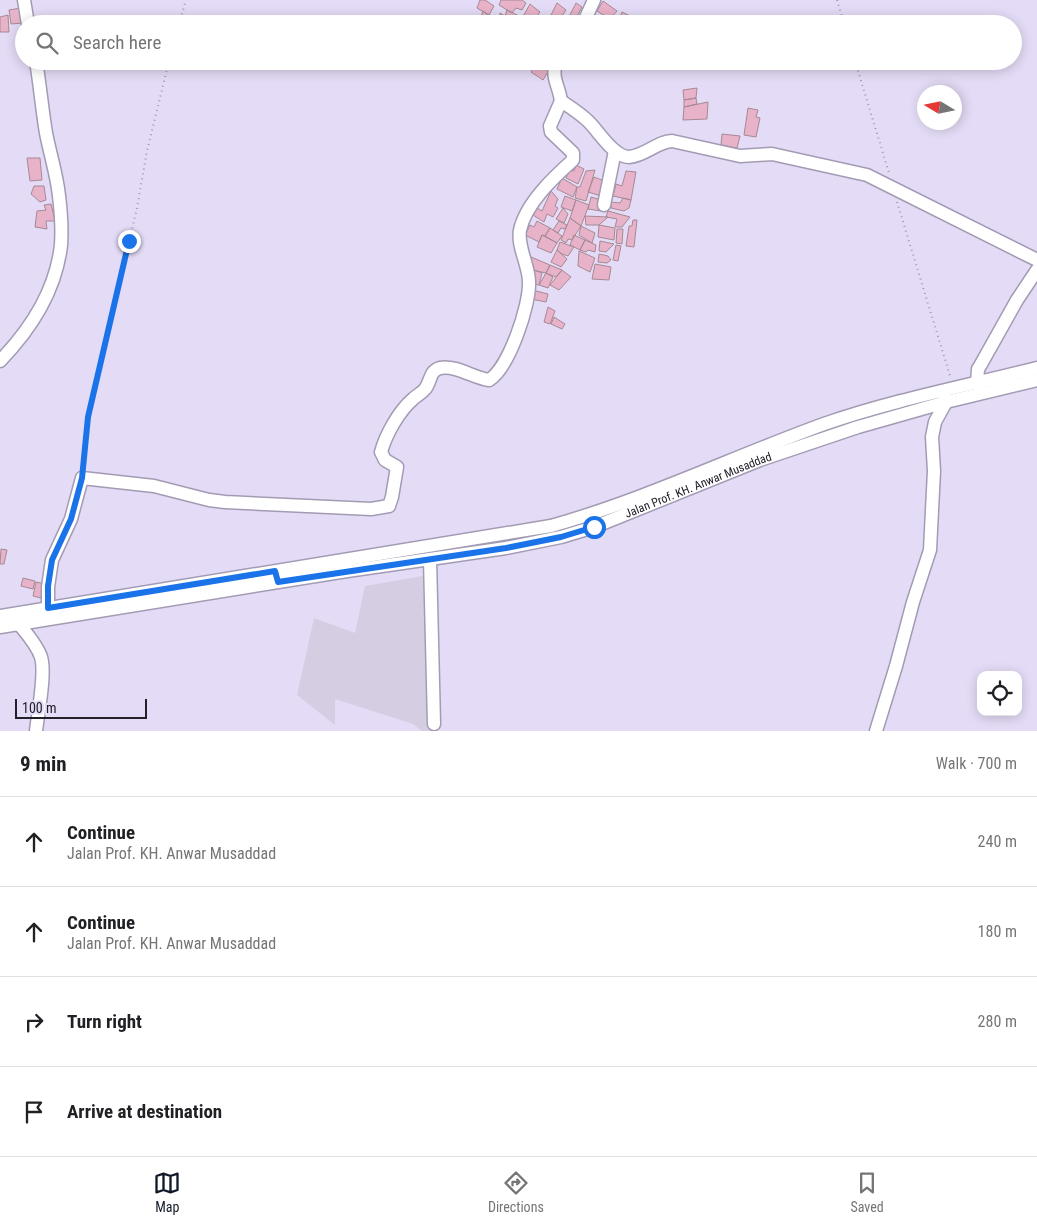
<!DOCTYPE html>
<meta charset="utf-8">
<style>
:root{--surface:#fff;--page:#f6f6f6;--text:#202124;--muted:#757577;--line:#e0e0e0;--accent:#111827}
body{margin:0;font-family:"Roboto Condensed",sans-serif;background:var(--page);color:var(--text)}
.controls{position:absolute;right:15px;bottom:15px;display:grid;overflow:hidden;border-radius:10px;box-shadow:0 2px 12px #0003}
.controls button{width:45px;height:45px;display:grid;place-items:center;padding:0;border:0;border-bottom:1px solid var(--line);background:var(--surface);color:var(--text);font:25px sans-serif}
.compass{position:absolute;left:917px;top:85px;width:45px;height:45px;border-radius:50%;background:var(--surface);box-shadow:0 2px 12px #0003;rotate:280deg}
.scale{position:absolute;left:15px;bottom:12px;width:132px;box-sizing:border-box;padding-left:5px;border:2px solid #232029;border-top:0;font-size:14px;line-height:18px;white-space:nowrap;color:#232029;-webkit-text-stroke:4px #e4dbf6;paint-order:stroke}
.stop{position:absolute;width:15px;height:15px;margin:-11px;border:4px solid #1a73e8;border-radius:50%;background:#fff}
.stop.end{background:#1a73e8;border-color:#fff;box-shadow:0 1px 5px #0008}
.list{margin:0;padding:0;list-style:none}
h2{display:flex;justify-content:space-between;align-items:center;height:65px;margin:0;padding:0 20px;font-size:21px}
h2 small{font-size:16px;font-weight:400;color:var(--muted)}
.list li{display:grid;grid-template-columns:32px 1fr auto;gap:15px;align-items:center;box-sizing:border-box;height:90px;padding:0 20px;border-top:1px solid var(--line)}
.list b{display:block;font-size:19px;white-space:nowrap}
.list p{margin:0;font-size:16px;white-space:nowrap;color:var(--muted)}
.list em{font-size:16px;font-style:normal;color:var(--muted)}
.icon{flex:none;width:28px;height:28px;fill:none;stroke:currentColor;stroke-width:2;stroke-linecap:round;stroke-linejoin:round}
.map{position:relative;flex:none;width:1037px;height:731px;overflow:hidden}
.search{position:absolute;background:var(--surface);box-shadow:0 2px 12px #0003;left:15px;right:15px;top:15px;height:55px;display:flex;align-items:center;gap:12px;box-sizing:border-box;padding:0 18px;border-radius:28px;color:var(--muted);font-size:19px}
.sheet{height:425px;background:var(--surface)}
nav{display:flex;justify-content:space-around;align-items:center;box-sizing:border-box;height:70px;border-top:1px solid var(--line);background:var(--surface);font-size:14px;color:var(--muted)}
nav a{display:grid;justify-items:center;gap:2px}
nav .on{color:var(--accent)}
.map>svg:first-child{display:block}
.industrial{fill:#d5cee3}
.building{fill:#e8b2c9;stroke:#a58a95}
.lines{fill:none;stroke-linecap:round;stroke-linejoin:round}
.minor-casing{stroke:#a39bb4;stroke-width:15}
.path{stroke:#a19aaf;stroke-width:2;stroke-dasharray:1 4;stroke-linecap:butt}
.minor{stroke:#fff;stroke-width:12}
.route{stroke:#1a73e8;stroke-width:6}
.labels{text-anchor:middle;stroke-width:4;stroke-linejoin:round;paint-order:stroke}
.street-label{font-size:12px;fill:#232029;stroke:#e4dbf6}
</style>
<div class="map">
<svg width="1037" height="731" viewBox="0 0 1037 731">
<rect width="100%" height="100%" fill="#e4dbf6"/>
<!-- industrial -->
<path class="industrial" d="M423,576L429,731H422L413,724L335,699V725L297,695L314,618L355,633L365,586Z"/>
<!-- building -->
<path class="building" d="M480,0H485L494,6L489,15L477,8Z
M501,0H522L526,3L522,10L516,8L512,13L499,5Z
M603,1L617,11L610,19L597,11Z
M557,3L566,10L558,22L550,17Z
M576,3L582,7L576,18L570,15Z
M530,4L540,12L531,24H523L520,22Z
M21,8L23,23L11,24L9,10Z
M507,10L519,16L513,24H508L499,19L500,13L505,16Z
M483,11L492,18L489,24H483L479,21Z
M622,12L634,18L631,24H617Z
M8,15L9,32H0V17Z
M537,61H546L551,67L543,80L531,72Z
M697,88L696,98L684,100L683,90Z
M696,98L697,104L684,107V100Z
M708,102L707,119L683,120L684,107Z
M748,108L758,110L756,117L760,118L756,137L744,135Z
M722,134L740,136L737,148L721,145Z
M27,158H40L42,180L30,181Z
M576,165L584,169L578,184L566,178L569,170L574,171Z
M595,170L586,201L575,198L577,187H580L586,171Z
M626,171L636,172L631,200L613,196L616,184L622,186Z
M594,177L607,182L601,196L588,192Z
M562,178L577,187L573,197L557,189Z
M34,186H44L46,200L40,202L31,194Z
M551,191L558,199L555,206L558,208L553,217L547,214L544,222L533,215L537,208L542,211Z
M565,196L576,200L572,211L561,207Z
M591,197L601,200V211L588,209Z
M623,198L631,200L629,208L624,211L611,208V202L620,203Z
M576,200L589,205L581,226L570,218Z
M51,204L55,221H46L47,229L35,227L37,211L46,210L44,205Z
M563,208L568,214L564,223L556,219Z
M608,211L630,217L622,227H615L617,219L606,217Z
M585,216L608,217L599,225H586Z
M570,218L581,226L572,240L568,239L566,243L561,240Z
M633,220H637L634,247L626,246L629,226H632Z
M537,221L550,228L545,236L542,235L539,242L525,235L530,225L534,227Z
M559,221L567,225L565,229L561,228L558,233L553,230Z
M599,225L615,228L614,240L598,237Z
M581,226L595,233L592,243L579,235Z
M550,228L562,236L557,243L545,236Z
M617,229H623L622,244L616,243Z
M542,235L557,243L551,253L537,247Z
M574,235L585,240L580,250L570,245Z
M585,240L596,245L595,252L588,250L586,252L580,250Z
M600,241L614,244L606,252L599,251Z
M560,242L574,247L568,256L562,254L557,250Z
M616,245L621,246L618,261L613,260Z
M557,250L567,259L561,267L551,262Z
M579,251L595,258L590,272L578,266Z
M599,254L608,256L611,260L607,263L598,262Z
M531,257L550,265L546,273L528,269Z
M595,264L611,267L609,280L592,279Z
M550,265L562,270L556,277L546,273Z
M534,270L542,273L539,285L531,283Z
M562,270L571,277L559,290L550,285Z
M546,273L553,277L548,288L539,285Z
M532,290L548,294L546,302L531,299Z
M548,307L555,311L550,324L544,322Z
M554,317L565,324L562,329L551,324Z
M1,549L7,550L4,564H0Z
M23,578L35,581L33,589L21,586Z
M36,582L45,584L41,598L33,596Z"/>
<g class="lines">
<!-- minor casing -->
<g class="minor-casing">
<g id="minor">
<path d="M24,0L28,24"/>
<path d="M583,24L594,0"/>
<path d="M556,61C551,79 559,85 561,101"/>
<path d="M604,205L615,151"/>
<path d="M0,361C30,330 56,290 61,245C62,230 61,212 59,196C57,175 50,154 46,133C42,109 40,85 36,61"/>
<path d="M977,383L978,369L980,366L1017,300L1037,270"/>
<path d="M430,559L434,724"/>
<path d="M48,608V587L52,560L71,519L82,478L154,486L209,500L225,502L371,509L389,506L392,497L397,467L385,460L381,452C386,434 399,411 413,399C417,395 422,393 425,389C431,382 429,371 440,368C457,365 473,378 489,380C509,368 530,305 529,282C529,265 517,247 520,230C526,203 554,177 573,160V153L551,132L550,126L561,101C570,107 581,114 589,122C599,132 614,157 629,157C645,156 658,141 672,141L740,156L772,154L867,175L1037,260"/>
<path d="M0,616L551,526C644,500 733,457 824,424C893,400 966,386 1037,368"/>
<path d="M19,624C27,634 37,645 41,657C46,673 38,713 36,731"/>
<path id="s1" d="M0,627L347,571L506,548L561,537L594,527L760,460L858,427L946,402L1037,380"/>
<path d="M876,731L896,666L913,602L930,550L934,471L932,437L935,422L946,402L945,398"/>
</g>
</g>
<!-- path -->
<path class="path" d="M837,0L844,24
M179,24L186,0
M855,61L889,173
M897,202L951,379
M83,468L88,417L137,208L147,151L169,61"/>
<!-- minor -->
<use href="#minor" class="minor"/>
</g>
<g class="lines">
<!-- route -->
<path class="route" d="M129,241L88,417L82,478L71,519L52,560L48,586V608L275,571L278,582L506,548L561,537L594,527"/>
</g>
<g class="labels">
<!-- street labels -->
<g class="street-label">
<text dy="4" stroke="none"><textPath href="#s1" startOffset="715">Jalan Prof. KH. Anwar Musaddad</textPath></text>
</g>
</g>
</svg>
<div class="controls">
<button><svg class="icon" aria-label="locate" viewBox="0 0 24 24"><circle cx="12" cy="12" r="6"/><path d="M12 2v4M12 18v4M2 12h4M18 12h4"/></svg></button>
</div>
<svg class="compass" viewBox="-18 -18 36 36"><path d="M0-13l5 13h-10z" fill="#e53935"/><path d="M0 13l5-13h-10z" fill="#757577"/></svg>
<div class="scale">100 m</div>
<div class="stop" style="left:594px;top:527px"></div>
<div class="stop end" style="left:129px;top:241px"></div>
<div class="search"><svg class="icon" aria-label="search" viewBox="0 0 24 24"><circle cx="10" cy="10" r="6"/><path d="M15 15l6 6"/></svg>Search here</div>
</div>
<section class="sheet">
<h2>9 min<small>Walk · 700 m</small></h2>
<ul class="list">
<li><svg class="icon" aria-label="ahead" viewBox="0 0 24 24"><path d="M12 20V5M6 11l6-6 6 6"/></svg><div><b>Continue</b><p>Jalan Prof. KH. Anwar Musaddad</p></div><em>240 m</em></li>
<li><svg class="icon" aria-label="ahead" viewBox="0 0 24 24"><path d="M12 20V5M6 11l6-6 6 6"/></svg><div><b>Continue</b><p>Jalan Prof. KH. Anwar Musaddad</p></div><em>180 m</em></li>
<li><svg class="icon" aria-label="right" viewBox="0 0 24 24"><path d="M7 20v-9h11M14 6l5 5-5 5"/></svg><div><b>Turn right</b></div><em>280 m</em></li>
<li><svg class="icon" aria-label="arrive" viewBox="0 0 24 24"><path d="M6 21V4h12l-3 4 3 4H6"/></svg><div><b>Arrive at destination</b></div></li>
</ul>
</section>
<nav>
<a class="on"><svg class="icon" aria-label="map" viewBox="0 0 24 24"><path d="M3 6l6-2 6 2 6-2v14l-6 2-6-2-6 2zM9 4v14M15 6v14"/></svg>Map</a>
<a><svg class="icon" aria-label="directions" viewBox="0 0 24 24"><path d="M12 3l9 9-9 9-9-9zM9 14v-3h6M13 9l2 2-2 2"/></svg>Directions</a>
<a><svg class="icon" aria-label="saved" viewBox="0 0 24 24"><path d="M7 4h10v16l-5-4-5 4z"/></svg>Saved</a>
</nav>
